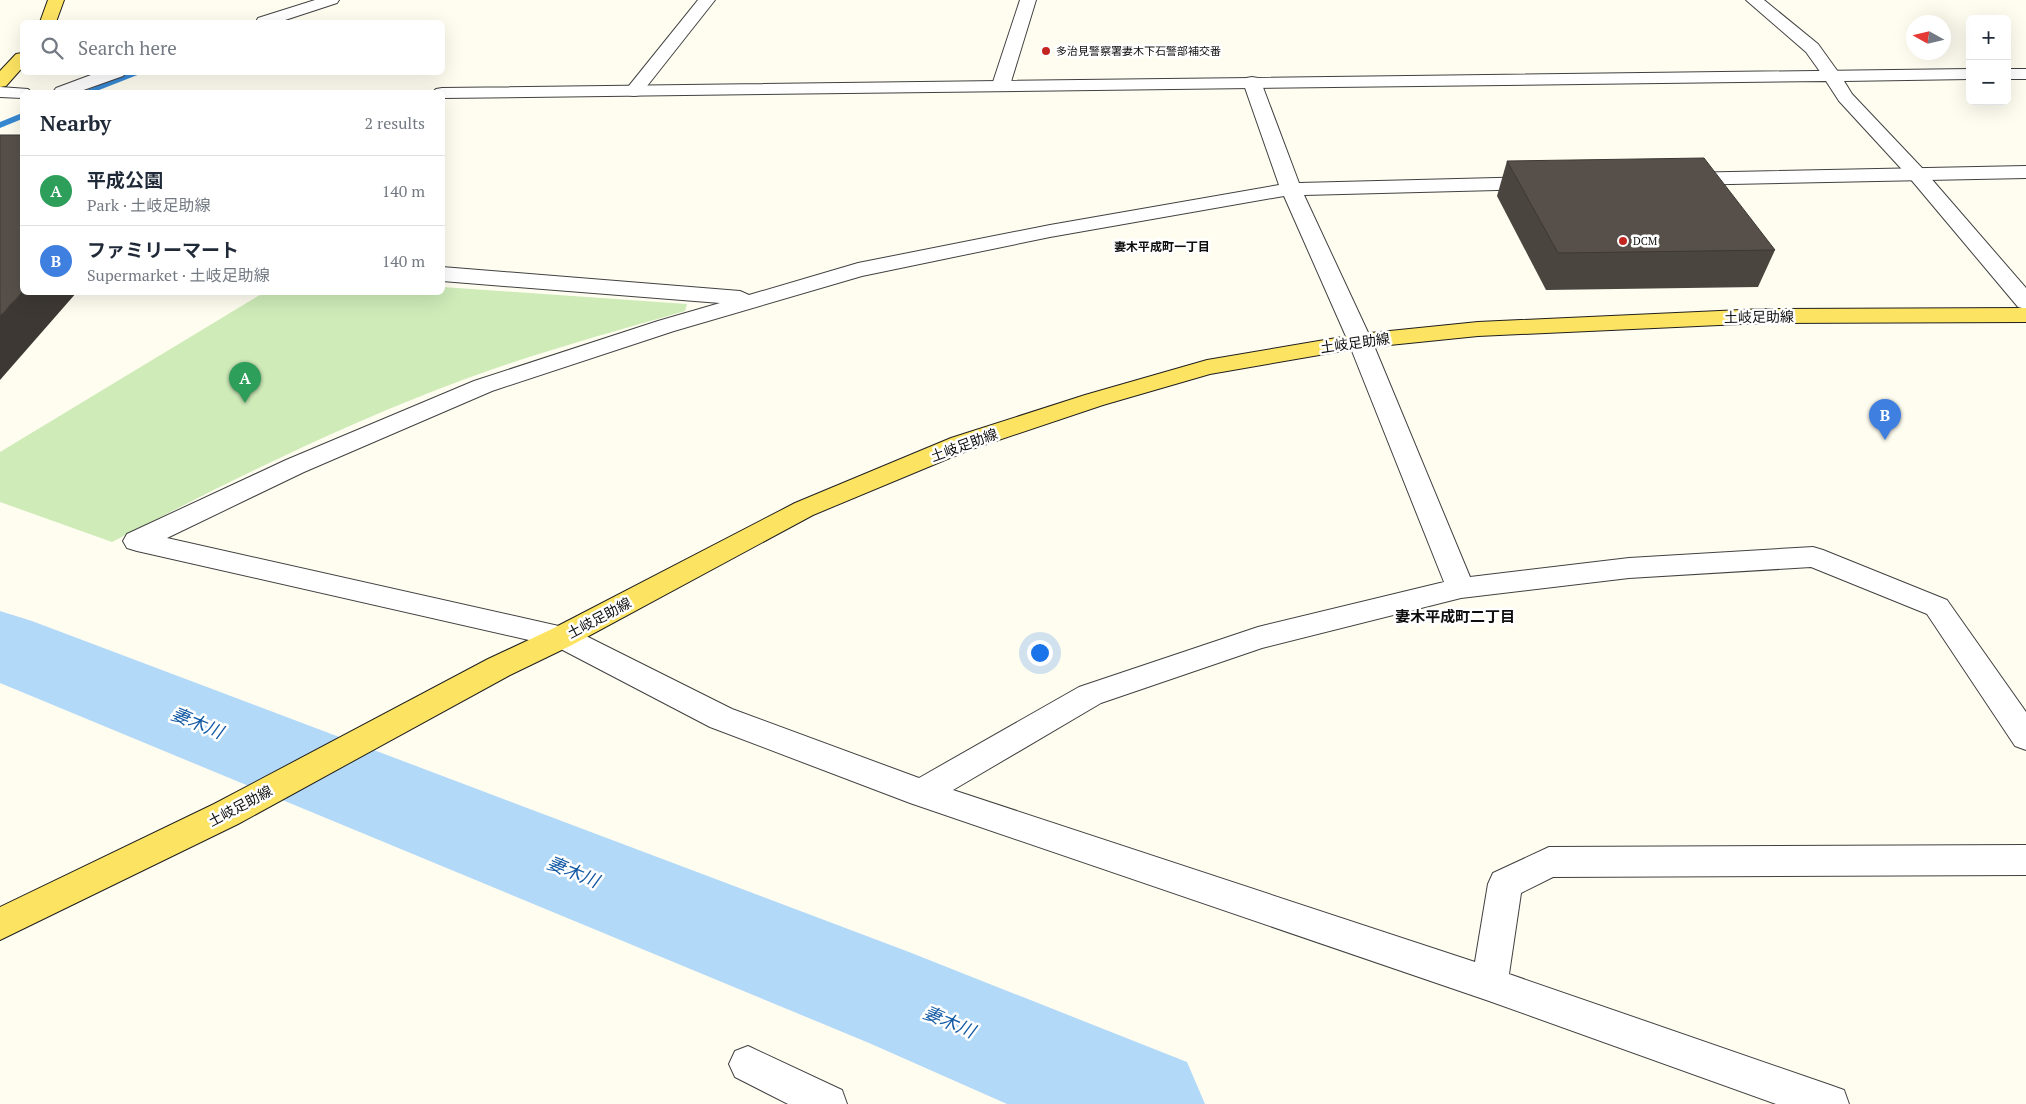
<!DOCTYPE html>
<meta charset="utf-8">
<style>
:root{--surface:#fff;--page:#f6f6f7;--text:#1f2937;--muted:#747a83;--line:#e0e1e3;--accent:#1a73e8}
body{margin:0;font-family:"PT Serif","Noto Sans JP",serif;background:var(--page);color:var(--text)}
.controls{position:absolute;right:15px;top:15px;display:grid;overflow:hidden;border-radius:8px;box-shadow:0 5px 20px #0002}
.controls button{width:45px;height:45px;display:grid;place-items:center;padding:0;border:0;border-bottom:1px solid var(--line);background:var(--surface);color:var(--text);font:25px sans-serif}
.compass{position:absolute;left:1906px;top:15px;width:45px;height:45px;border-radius:50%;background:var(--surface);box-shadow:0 5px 20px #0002;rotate:278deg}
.you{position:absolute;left:1039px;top:652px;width:18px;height:18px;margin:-12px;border:4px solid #fff;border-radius:50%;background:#1a73e8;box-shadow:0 0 0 8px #1a73e833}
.badge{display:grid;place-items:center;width:32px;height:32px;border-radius:50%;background:var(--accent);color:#fff;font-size:16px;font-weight:700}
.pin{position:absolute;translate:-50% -41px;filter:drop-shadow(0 1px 2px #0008)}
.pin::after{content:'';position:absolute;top:26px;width:18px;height:15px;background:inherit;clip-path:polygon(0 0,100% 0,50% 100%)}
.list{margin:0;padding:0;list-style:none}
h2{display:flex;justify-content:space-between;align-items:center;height:65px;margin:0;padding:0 20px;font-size:21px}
h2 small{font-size:16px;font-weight:400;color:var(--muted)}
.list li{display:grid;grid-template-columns:32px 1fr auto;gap:15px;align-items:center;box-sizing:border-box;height:70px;padding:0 20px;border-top:1px solid var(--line)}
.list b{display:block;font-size:19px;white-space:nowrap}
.list p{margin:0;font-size:16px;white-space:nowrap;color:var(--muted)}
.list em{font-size:16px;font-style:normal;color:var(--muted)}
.icon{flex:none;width:28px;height:28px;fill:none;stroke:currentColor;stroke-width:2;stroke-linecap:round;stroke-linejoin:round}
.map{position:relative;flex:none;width:2026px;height:1104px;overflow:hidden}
.search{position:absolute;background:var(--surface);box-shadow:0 5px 20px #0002;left:20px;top:20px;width:425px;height:55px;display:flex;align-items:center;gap:12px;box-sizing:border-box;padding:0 18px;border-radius:8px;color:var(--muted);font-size:19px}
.panel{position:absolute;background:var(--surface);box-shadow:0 5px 20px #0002;left:20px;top:90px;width:425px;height:205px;border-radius:8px}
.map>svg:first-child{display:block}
.green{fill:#ceebb8}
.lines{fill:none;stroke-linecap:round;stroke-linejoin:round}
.stream{fill:#3788d2;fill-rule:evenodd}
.river{fill:#b3d9f8;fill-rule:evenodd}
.service-casing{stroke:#414141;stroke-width:2}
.minor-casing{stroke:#414141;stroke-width:2}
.tertiary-casing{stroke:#414141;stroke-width:2}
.primary-casing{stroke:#1f1f1f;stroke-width:2}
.service{fill:#fff;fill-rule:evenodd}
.minor{fill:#fff;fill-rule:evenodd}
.tertiary{fill:#fff;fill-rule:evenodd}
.primary{fill:#fce362;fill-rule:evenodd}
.wall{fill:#4b4540}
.shaded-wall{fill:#3d3834}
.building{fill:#57504a;stroke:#3d3834}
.poi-dot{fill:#c32621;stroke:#fff;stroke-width:2}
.labels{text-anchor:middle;stroke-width:5;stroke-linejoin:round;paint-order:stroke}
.far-poi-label{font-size:11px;fill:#0e0e0e;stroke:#fff;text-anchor:start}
.far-neighbourhood-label{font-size:12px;font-weight:bold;fill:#0e0e0e;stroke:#fff}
.street-label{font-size:14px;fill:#0e0e0e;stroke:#fff}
.neighbourhood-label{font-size:15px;font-weight:bold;fill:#0e0e0e;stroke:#fff}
.near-water-label{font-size:18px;font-style:italic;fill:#135aa5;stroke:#fff}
</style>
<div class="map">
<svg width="2026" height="1104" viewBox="0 0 2026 1104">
<rect width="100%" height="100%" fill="#fffdf0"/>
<!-- green -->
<path class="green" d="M443,287L687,304L685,311C612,332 539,352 468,378C345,423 228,482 112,542L0,502V452L263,293L442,292Z"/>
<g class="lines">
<!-- stream -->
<path class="stream" d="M131,72H145L94,92H82Z
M22,113V119L0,128V122Z"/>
<!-- river -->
<path class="river" d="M0,611L32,621L909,952L1187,1062L1205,1104H1007L869,1043L0,683Z"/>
<!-- service casing -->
<g class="service-casing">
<path id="service" d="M698,0H715L640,95L634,96L628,95L625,91L628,87Z"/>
</g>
<!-- minor casing -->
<g class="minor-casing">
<path id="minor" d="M315,0H339L337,3L279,22H256L258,18Z
M1020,0H1036L1010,85L1007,89L1001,90L995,89L992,85Z
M1746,0H1764L1818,44L1841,76L1838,80L1832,81L1826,80L1806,52Z
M99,72H126L123,76L78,92H53L56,88Z
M1252,77L1258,78L1261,82L1299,183L1536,177L1543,179L1546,183L1543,187L1536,189L1304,195L1372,341L1470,577L1629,558L1813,547L1823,550L1947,600L2026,712V750L2015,746L1927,614L1811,567L1629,578L1461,598L1262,648L1101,703L953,790L1475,962L1488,884L1493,873L1549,847L2026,845V875L1553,877L1521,893L1509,974L1830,1085L1844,1090L1849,1104H1776L1489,1001L910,803L710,727L555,646L137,551L127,548L123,541L127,534L286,460L474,381L658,321L720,303L442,281V267L740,291L749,295L858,263L1050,225L1279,185L1243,82L1246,78ZM1284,196L1348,341L1444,582L1258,627L1079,687L919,778L732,709L572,629L167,538L304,472L492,391L674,331L862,276L1050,237Z
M2026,166V178L1682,185L1675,183L1672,179L1675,175L1682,173Z
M748,1046L842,1090L847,1104H788L735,1077L729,1064L735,1051Z"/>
</g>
<!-- tertiary casing -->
<g class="tertiary-casing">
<path id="tertiary" d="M1970,69V79L1844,81L1852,94L1922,168L2026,288V309L2018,307L1908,176L1839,101L1826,81L442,98V92H433L436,89L442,88Z
M2007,69H2026V79H2007Z
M0,87L28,89L31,92H22V98L0,97Z"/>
</g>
<!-- primary casing -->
<g class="primary-casing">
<path id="primary" d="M48,0H64L56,22H40Z
M22,53V68L6,86L0,87V71L16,54Z
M2026,308V322L1763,323L1478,336L1360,348L1210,374L1103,405L969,450L813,515L572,645L510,675L238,824L0,940V907L214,804L488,659L552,629L795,503L951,438L1085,395L1207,360L1360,334L1478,322L1763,309Z"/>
</g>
<!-- service -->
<use href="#service" class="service"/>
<!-- minor -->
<use href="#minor" class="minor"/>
<!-- tertiary -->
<use href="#tertiary" class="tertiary"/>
<!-- primary -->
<use href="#primary" class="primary"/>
</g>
<!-- wall -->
<path class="wall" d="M1507,161L1775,250L1758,287L1546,290L1497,196Z"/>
<!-- shaded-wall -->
<path class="shaded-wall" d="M22,292H77L0,380V316Z"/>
<!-- building -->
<path class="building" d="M0,135H22V292L0,316Z
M1704,158L1775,250L1558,253L1507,161Z"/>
<!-- markers -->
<g class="poi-dot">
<circle cx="1046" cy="51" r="5"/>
<circle cx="1623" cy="241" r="5"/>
</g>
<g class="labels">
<!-- far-poi labels -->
<g class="far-poi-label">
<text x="1056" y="55">多治見警察署妻木下石警部補交番</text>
<text x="1633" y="245">DCM</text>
</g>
<!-- far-neighbourhood labels -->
<g class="far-neighbourhood-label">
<text x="1162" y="251">妻木平成町一丁目</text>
</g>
<!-- street labels -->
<g class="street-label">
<text transform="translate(1759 317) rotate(-1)" y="5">土岐足助線</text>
<text transform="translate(1355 343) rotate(-8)" y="5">土岐足助線</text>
<text transform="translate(964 445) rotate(-20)" y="5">土岐足助線</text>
<text transform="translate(599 618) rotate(-28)" y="5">土岐足助線</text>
<text transform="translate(240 806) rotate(-28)" y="5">土岐足助線</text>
</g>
<!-- neighbourhood labels -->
<g class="neighbourhood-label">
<text x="1455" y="622">妻木平成町二丁目</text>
</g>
<!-- near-water labels -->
<g class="near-water-label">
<text transform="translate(197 723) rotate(22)" y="6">妻木川</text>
<text transform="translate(573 872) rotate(22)" y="6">妻木川</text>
<text transform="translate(949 1022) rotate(23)" y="6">妻木川</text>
</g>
</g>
</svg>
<div class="controls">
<button>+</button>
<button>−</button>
</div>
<svg class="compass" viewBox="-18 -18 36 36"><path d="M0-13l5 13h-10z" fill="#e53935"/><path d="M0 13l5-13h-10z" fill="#747a83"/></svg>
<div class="you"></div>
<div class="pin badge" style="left:245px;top:403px;background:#2e9e5b">A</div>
<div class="pin badge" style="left:1885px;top:440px;background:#3f7fe0">B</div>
<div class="search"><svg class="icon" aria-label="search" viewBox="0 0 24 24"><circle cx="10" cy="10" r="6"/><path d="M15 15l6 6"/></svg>Search here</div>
<section class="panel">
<h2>Nearby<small>2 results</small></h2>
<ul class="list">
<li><span class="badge" style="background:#2e9e5b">A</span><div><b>平成公園</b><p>Park · 土岐足助線</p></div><em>140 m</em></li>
<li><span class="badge" style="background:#3f7fe0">B</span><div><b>ファミリーマート</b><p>Supermarket · 土岐足助線</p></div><em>140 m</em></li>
</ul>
</section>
</div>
